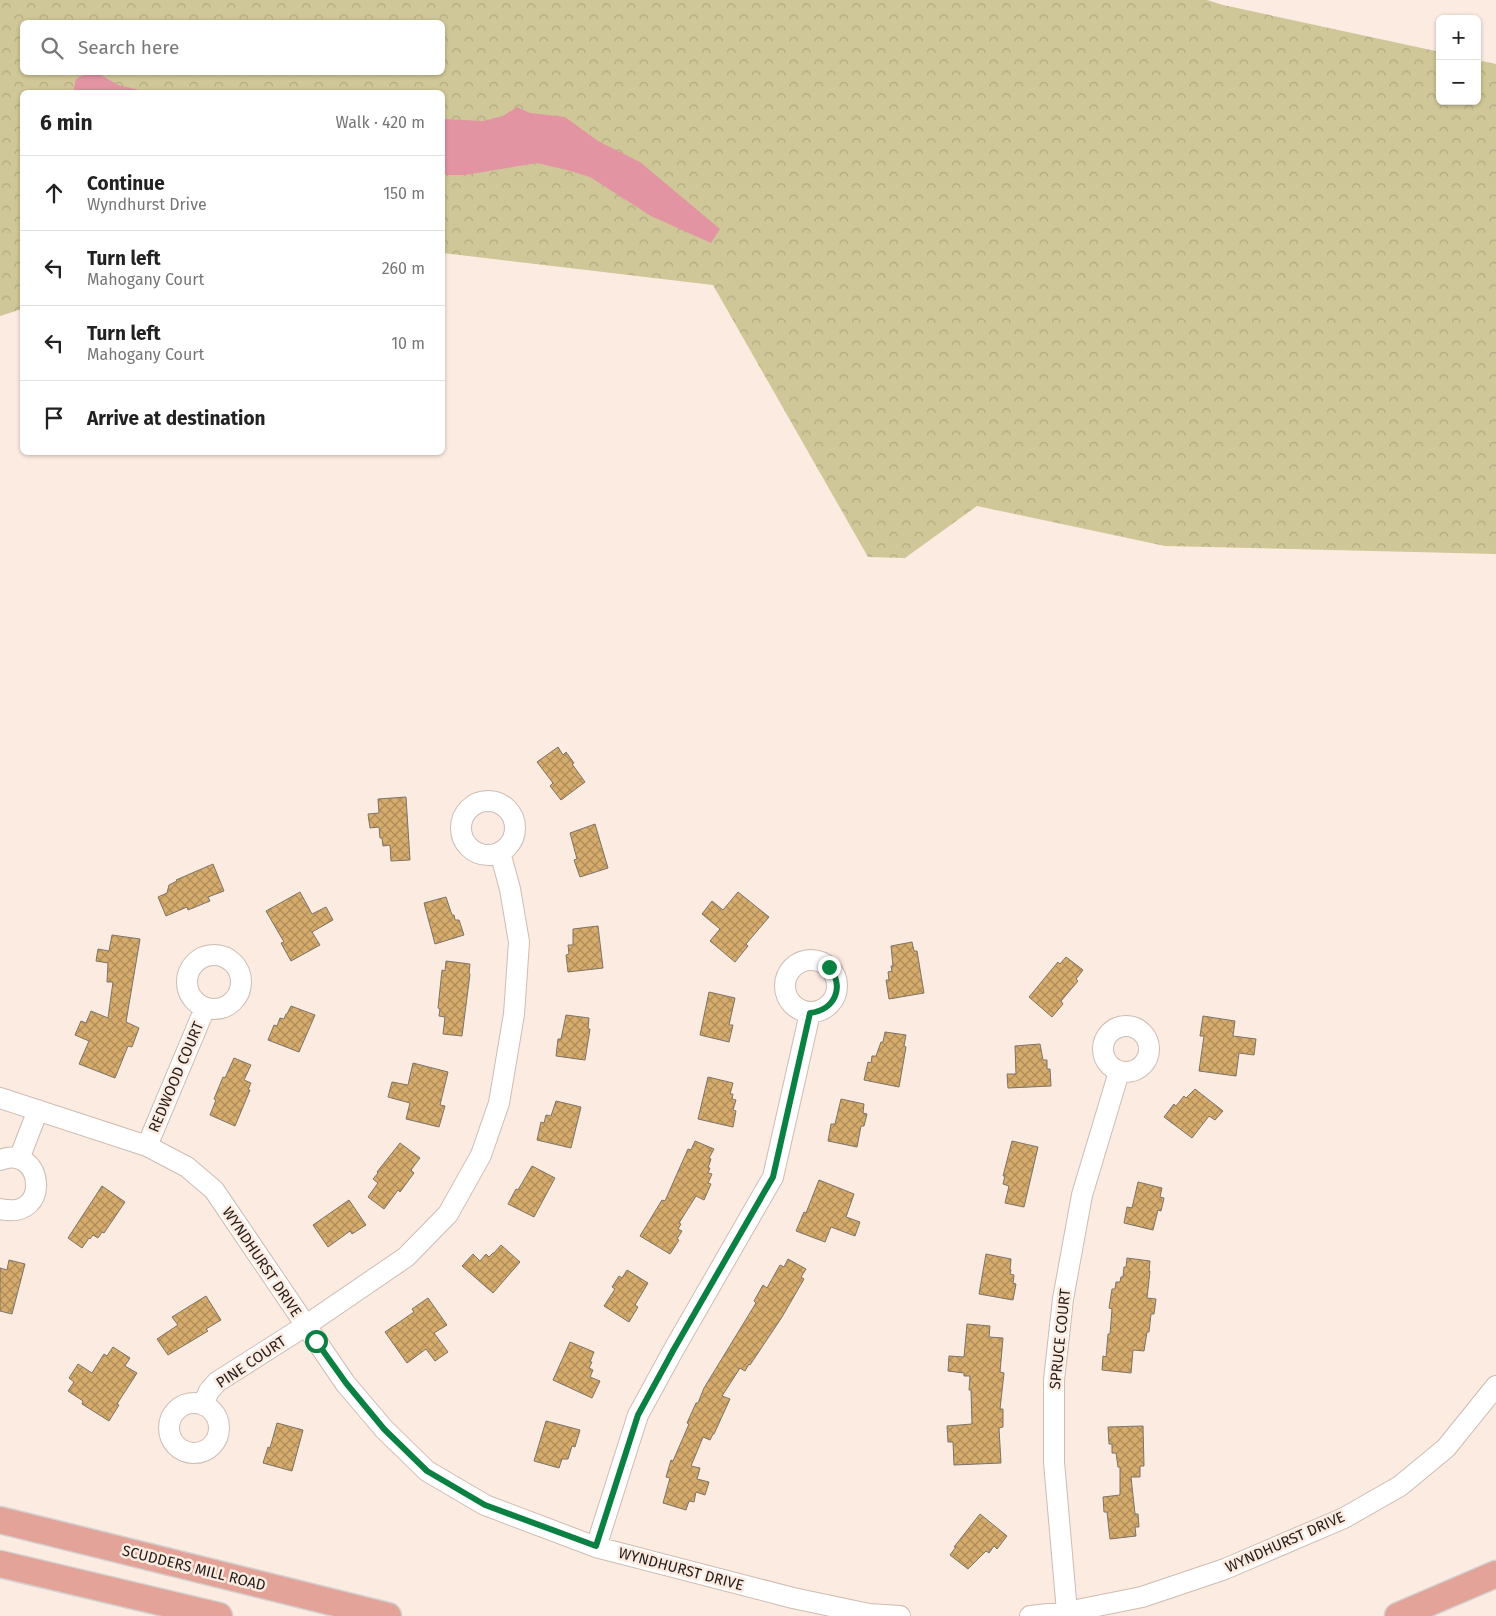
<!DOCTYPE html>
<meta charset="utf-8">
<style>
:root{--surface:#fff;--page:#f6f6f6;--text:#222;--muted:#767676;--line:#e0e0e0}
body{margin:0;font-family:"Fira Sans",sans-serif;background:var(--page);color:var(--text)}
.controls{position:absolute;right:15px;top:15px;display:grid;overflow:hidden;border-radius:8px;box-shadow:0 1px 4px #0004}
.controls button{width:45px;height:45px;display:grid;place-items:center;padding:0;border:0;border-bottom:1px solid var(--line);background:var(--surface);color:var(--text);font:25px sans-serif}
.stop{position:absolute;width:15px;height:15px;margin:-11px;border:4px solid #0b8043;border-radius:50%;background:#fff}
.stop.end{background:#0b8043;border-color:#fff;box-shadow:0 1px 5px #0008}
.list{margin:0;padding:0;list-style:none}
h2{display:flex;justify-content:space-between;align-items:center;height:65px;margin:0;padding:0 20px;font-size:21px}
h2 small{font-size:16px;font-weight:400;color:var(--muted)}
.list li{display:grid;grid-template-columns:32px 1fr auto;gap:15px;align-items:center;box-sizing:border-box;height:75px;padding:0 20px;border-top:1px solid var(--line)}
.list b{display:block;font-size:19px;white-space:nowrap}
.list p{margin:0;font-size:16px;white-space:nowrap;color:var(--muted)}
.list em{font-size:16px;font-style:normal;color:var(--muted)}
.icon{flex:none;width:28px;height:28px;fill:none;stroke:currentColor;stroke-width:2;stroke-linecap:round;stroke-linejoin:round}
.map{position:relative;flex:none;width:1496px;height:1616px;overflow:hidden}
.search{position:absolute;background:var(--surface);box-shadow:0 1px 4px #0004;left:20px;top:20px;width:425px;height:55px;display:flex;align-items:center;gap:12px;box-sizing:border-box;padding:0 18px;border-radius:8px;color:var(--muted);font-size:19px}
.panel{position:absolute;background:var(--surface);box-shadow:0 1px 4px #0004;left:20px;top:90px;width:425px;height:365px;border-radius:8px}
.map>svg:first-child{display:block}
.forest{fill:url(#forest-crowns);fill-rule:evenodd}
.water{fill:#e294a2}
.building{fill:url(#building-cross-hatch);stroke:#7d7366}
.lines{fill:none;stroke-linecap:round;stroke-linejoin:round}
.minor-casing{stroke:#cdbcb2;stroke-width:22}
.major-casing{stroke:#d3d2d1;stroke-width:29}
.minor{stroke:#fff;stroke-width:20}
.major{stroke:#e3a398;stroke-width:26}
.route{stroke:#0b8043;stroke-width:6}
.labels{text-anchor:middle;stroke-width:5;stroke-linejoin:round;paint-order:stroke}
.street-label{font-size:15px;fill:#241e1b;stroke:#fcebe1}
</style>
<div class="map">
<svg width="1496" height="1616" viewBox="0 0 1496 1616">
<defs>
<pattern id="forest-crowns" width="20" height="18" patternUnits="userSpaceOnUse" patternTransform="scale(1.25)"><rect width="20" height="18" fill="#cfc797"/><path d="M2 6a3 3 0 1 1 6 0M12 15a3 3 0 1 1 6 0" fill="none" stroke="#b2aa82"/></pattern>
<pattern id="building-cross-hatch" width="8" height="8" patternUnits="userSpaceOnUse" patternTransform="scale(1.25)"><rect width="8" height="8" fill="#d6ac6d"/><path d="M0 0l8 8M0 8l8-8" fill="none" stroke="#ad8b59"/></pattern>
</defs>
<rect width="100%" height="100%" fill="#fcebe1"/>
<!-- forest -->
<path class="forest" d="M0,0H1207L1223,5L1440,52V101H1477V60L1496,64V554L1165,546L977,506L905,558L868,557L713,285L443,253L442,92H22V309L0,316ZM22,22H442V72H22Z"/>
<!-- water -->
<path class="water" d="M87,73L101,75L118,85L148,92H73L76,79Z
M517,107L530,113L565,117L598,141L640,162L720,229L711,243L651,216L590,177L567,170L537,163L465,175H443V119L483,121L503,116Z"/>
<!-- building -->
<path class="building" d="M558,747L563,755L566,752L574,763L572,764L585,782L561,800L550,786L553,783L537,762Z
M406,797L410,860L391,861L390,845L383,846L382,838H380L379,827L370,828L368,814L379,813L378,799Z
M595,824L608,868L580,877L574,860L577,859L570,833Z
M213,864L224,891L208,897L210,901L188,910L187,907L166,916L158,897L167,893L169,885L177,881L176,880Z
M300,892L312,914L326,907L333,920L312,932L320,945L291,961L281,943L284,942L266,911Z
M738,892L769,917L746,944L748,946L735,962L710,941L720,929L702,914L712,901L723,910Z
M446,897L452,915H454L455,920H459L464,935L435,944L424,903Z
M598,926L603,968L568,972L566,955L569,954L568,945H573V929Z
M112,935L140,939L126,1022L139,1028L132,1047L128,1046L115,1078L79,1064L89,1041L75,1035L81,1021L86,1023L91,1011L108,1018L113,982H107L108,963L96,961L98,949L109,951Z
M912,942L914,951H917L924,993L889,999L886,980H889L888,972L892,971L891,966H893L891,946Z
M1066,957L1083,970L1076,979L1078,981L1061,1001L1063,1004L1052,1017L1029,997L1058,962L1060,964Z
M446,961L470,964L469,973L470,974L462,1036L443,1034L445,1017L439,1016L440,1009L438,1008L442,970L445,971Z
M709,992L735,998L729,1025H733L729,1042L700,1035Z
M291,1006L315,1015L299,1052L268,1040L274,1025L277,1026L280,1018L284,1019L286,1014H287Z
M566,1015L589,1018L588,1029H590L585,1060L556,1056L558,1039H561Z
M1203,1016L1235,1021L1233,1036L1256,1039L1254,1055L1239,1053L1236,1076L1199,1071L1204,1036H1200Z
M885,1032L906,1035L904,1046L906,1047L899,1087L864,1080L868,1062L871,1063L872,1056H876L881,1042H883Z
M1040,1044L1043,1060H1047V1069H1050L1051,1086L1008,1088L1007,1074H1016L1015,1046Z
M234,1058L251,1065L244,1080L251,1083L248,1090H250L235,1126L210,1115L216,1100L214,1099L223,1077L225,1078Z
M413,1063L448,1072L440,1105L445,1106L439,1127L406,1119L410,1103L388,1097L392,1082L408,1085Z
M708,1077L733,1083L730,1094H733L732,1099L736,1100L733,1110L736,1111L733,1127L698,1119Z
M1195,1089L1223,1111L1215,1120L1209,1116L1192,1138L1164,1117L1174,1104L1176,1106L1184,1096L1186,1098Z
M841,1099L864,1104L863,1113L867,1114L864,1126H861L857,1147L828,1141L831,1124H835Z
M556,1101L581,1107L571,1148L537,1140L541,1122L544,1123L546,1115L551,1116Z
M695,1141L714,1149L709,1158L711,1159L708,1168H710L708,1173L712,1174L708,1183L711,1184L704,1200L696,1196L679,1223L681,1224L678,1229L682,1231L677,1239L679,1240L670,1254L640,1236L662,1200L665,1201L688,1149L691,1150Z
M1012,1141L1038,1147L1024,1207L1005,1203L1009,1186L1003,1184L1005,1176H1003Z
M400,1143L420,1158L411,1170L414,1173L400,1192L398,1190L384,1209L368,1197L378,1183L373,1179L378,1173L377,1172Z
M532,1166L555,1178L534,1217L508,1204L516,1189L518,1190Z
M819,1180L854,1194L846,1217L860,1222L855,1236L831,1227L825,1242L796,1231L804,1212L806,1213Z
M1138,1182L1162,1188L1160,1197L1164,1198L1161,1211L1158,1210L1153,1230L1124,1223L1127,1207L1132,1208Z
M102,1186L125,1202L104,1233L102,1232L98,1238L93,1235L90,1239L89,1238L82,1248L68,1238Z
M349,1200L366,1225L352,1234L350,1231L328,1247L313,1225Z
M501,1245L520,1262L493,1293L462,1266L473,1254L480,1261L486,1254L489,1257L493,1253H494Z
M986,1254L1011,1259L1010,1270H1011L1010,1274L1014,1275L1013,1283L1016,1284L1013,1300L979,1294Z
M1127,1258L1150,1261L1149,1271H1150L1147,1298L1156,1299L1154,1314H1151L1149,1332H1147L1144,1351L1133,1350L1131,1373L1102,1370L1103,1356L1106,1357L1108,1334H1110L1112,1309L1109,1308L1112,1289H1115L1116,1282H1120L1121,1277H1123L1124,1267H1126Z
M788,1259L806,1269L801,1277L804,1279L782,1317L750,1365L749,1364L745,1371L740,1368L722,1396L730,1399L714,1434H713L710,1440L703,1437L691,1466L700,1468L697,1479L709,1482L705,1495L696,1492L694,1502L689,1501L686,1510L663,1503L670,1478L666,1477L671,1460L673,1461L689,1424L687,1423L696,1403H698L704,1388L756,1303L754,1301L763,1285L767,1288L780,1265L784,1267Z
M9,1260L25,1264L12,1314L0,1311V1268L7,1270Z
M627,1270L648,1283L635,1305L638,1307L629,1322L604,1306L615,1289L612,1287L619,1276L622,1278Z
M206,1296L221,1320L206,1329L208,1331L168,1355L157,1339L178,1325L172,1317Z
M428,1298L447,1325L434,1333L448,1352L435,1361L426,1349L407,1363L385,1332L414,1312L412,1309Z
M967,1324L990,1326L989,1337L1003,1338L1000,1372L1004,1373L1000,1409H1003V1427L999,1428L1001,1463L954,1465L953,1442H948L947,1426L972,1424L971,1390H969L970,1376H964V1373L948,1371L949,1356L964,1357Z
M570,1342L594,1352L590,1362H592L589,1368L593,1370L590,1377L600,1381L592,1398L553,1380Z
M113,1347L130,1358L125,1366L137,1373L117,1404L119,1405L109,1421L82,1404L83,1401L68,1391L74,1382L69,1378L78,1364L92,1373L104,1354L107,1356Z
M546,1421L580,1430L575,1447L572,1446L568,1459H562L559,1468L534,1461Z
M277,1423L303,1430L292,1471L263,1463L268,1447L270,1448Z
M1143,1426L1144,1466H1140V1477H1131L1135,1514H1138L1139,1527H1135L1136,1536L1110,1539L1107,1512H1104L1103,1497L1120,1495V1467H1118L1116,1453H1112V1444H1109L1108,1427Z
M980,1514L1007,1536L997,1549L994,1546L989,1553L986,1551L968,1569L950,1555L956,1547H954Z"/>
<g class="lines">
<!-- minor casing -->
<g class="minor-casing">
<path id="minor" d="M461 828a27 27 0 1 1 54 0a27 27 0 1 1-54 0Z
M187 982a27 27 0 1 1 54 0a27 27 0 1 1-54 0Z
M785 986a26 26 0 1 1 52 0a26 26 0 1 1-52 0Z
M1103 1049a23 23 0 1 1 46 0a23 23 0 1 1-46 0Z
M0,1098L147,1146L187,1167L214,1190L345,1383L384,1429L427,1471L485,1505L596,1547L793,1598L869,1614L900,1616
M147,1146L205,1008
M19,1159L38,1110
M0,1160C43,1143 53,1221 0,1209
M169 1428a25 25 0 1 1 50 0a25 25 0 1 1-50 0Z
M203,1405L209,1391L217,1382L305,1326L406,1257L448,1214L481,1155L499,1103L514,1014L519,942L510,889L500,852
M596,1547L638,1415L674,1349L773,1177L810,1013
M1067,1612L1054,1462V1380L1063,1299L1082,1195L1119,1072
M1030,1616L1067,1612L1142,1597L1225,1569L1344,1518L1400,1486L1446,1448L1496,1386"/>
</g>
<!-- major casing -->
<g class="major-casing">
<path id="major" d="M0,1520L388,1616
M0,1564L219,1616
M1398,1616L1496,1574"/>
</g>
<!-- minor -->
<use href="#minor" class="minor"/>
<!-- major -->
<use href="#major" class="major"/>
</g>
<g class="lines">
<!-- route -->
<path class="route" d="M316,1341L346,1383L384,1429L427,1471L485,1505L596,1546L638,1415L674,1349L773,1177L810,1013C835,1010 845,987 829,967"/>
</g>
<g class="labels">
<!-- street labels -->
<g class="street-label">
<text transform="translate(176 1077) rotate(-67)" y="5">REDWOOD COURT</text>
<text transform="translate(262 1262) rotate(56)" y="5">WYNDHURST DRIVE</text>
<text transform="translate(1060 1339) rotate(-84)" y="5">SPRUCE COURT</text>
<text transform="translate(251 1362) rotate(-34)" y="5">PINE COURT</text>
<text transform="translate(1285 1542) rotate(-24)" y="5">WYNDHURST DRIVE</text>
<text transform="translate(194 1568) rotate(14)" y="5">SCUDDERS MILL ROAD</text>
<text transform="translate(681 1569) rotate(15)" y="5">WYNDHURST DRIVE</text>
</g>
</g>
</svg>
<div class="controls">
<button>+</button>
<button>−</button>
</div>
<div class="stop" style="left:316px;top:1341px"></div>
<div class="stop end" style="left:829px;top:967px"></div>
<div class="search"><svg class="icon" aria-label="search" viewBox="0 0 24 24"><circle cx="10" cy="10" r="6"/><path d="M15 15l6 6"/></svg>Search here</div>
<section class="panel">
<h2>6 min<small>Walk · 420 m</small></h2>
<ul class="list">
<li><svg class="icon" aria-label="ahead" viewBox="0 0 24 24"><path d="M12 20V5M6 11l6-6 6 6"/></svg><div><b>Continue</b><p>Wyndhurst Drive</p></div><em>150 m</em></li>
<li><svg class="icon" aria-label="left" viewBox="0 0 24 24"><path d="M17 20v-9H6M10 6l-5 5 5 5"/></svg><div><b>Turn left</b><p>Mahogany Court</p></div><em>260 m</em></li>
<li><svg class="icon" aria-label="left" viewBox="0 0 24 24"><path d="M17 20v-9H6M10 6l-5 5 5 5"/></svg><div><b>Turn left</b><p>Mahogany Court</p></div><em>10 m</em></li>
<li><svg class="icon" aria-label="arrive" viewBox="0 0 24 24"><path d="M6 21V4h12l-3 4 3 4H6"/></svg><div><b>Arrive at destination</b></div></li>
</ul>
</section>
</div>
